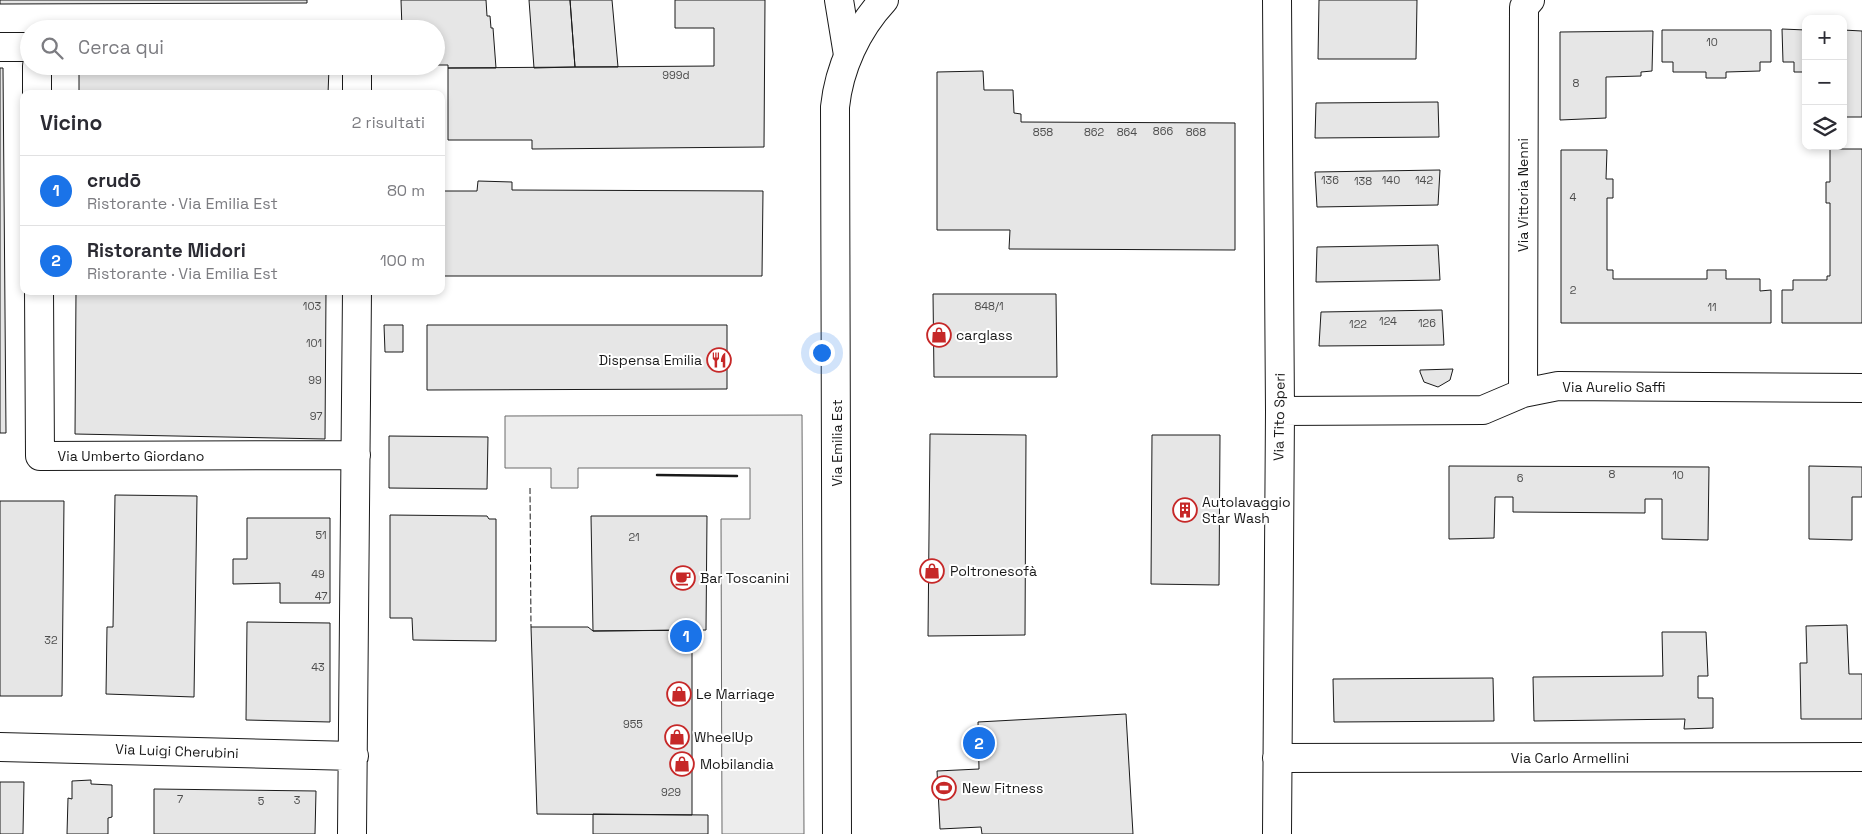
<!DOCTYPE html>
<html lang="it">
<meta charset="utf-8">
<style>
:root{--surface:#fff;--page:#f2f2f3;--text:#2b2b33;--muted:#7c7c81;--line:#e1e1e2;--accent:#1a73e8}
body{margin:0;font-family:"Space Grotesk",sans-serif;background:var(--page);color:var(--text)}
.controls{position:absolute;right:15px;top:15px;display:grid;overflow:hidden;border-radius:10px;box-shadow:0 2px 8px #0003}
.controls button{width:45px;height:45px;display:grid;place-items:center;padding:0;border:0;border-bottom:1px solid var(--line);background:var(--surface);color:var(--text);font:25px sans-serif}
.you{position:absolute;left:821px;top:352px;width:18px;height:18px;margin:-12px;border:4px solid #fff;border-radius:50%;background:#1a73e8;box-shadow:0 0 0 8px #1a73e833}
.badge{display:grid;place-items:center;width:32px;height:32px;border-radius:50%;background:var(--accent);color:#fff;font-size:16px;font-weight:700}
.pin{position:absolute;translate:-50% -50%;border:2px solid #fff;box-shadow:0 1px 5px #0006}
.list{margin:0;padding:0;list-style:none}
h2{display:flex;justify-content:space-between;align-items:center;height:65px;margin:0;padding:0 20px;font-size:21px}
h2 small{font-size:16px;font-weight:400;color:var(--muted)}
.list li{display:grid;grid-template-columns:32px 1fr auto;gap:15px;align-items:center;box-sizing:border-box;height:70px;padding:0 20px;border-top:1px solid var(--line)}
.list b{display:block;font-size:19px;white-space:nowrap}
.list p{margin:0;font-size:16px;white-space:nowrap;color:var(--muted)}
.list em{font-size:16px;font-style:normal;color:var(--muted)}
.icon{flex:none;width:28px;height:28px;fill:none;stroke:currentColor;stroke-width:2;stroke-linecap:round;stroke-linejoin:round}
.map{position:relative;flex:none;width:1862px;height:834px;overflow:hidden}
.search{position:absolute;background:var(--surface);box-shadow:0 2px 8px #0003;left:20px;top:20px;width:425px;height:55px;display:flex;align-items:center;gap:12px;box-sizing:border-box;padding:0 18px;border-radius:28px;color:var(--muted);font-size:19px}
.panel{position:absolute;background:var(--surface);box-shadow:0 2px 8px #0003;left:20px;top:90px;width:425px;height:205px;border-radius:10px}
.map>svg:first-child{display:block}
.built{fill:#ededed;stroke:#6a6a6a}
.building{fill:#e6e6e6;stroke:#1a1a1a}
.lines{fill:none;stroke-linecap:round;stroke-linejoin:round}
.minor-casing{stroke:#1a1a1a;stroke-width:30}
.major-casing{stroke:#1a1a1a;stroke-width:30}
.minor{stroke:#fff;stroke-width:28}
.major{stroke:#fff;stroke-width:28}
.fence{stroke:#1a1a1a;stroke-width:1;stroke-dasharray:6 2.5;stroke-linecap:butt}
.wall{stroke:#1a1a1a;stroke-width:2.5}
.labels{text-anchor:middle;stroke-width:4;stroke-linejoin:round;paint-order:stroke}
.number-label{font-size:11px;fill:#4d4d4d}
.street-label{font-size:14px;fill:#1a1a1a;stroke:#fff}
.poi-label{font-size:14px;fill:#1a1a1a;stroke:#fff;text-anchor:start}
</style>
<div class="map">
<svg width="1862" height="834" viewBox="0 0 1862 834">
<rect width="100%" height="100%" fill="#fff"/>
<!-- built -->
<path class="built" d="M802,415L804,834H722L721,519H750V468H578V488H551V468H505V416Z"/>
<!-- building -->
<path class="building" d="M0,0H307V3L0,4Z
M401,0H486L487,16H490L491,28H493L496,68H448V65H436V29H402Z
M529,0H570L575,67L534,68Z
M570,0H612L618,67H575Z
M675,0H765L764,147L532,149V140H448V68L714,66V28H675Z
M1319,0H1417L1416,59H1318Z
M1782,29L1806,30V72H1794V62H1783Z
M1662,30H1771V62H1760V71L1726,72V78H1706V72H1673V62H1662Z
M1843,30L1862,31V117H1843Z
M1653,31L1652,71L1641,72V76L1606,77V118L1560,120V32Z
M0,68H3L6,433H0Z
M79,68H329L328,94H79Z
M983,71L984,90H1013L1014,113L1021,114V122L1235,123V250L1009,249L1010,230H937V72Z
M1438,102L1439,137L1315,138L1316,103Z
M1830,149H1862V323H1782V290H1793V280H1827V276H1830V203H1826V182H1830Z
M1561,150H1607L1606,179H1613V198H1607V270H1613V279H1707V270H1726V279H1760V291L1771,290V323H1561Z
M1440,170L1438,205L1317,207L1315,172Z
M478,181L512,182V190L763,191L762,276H441V191H477Z
M1438,245L1440,280L1316,282L1317,247Z
M76,291H326L325,439L75,434Z
M933,294H1056L1057,377H934Z
M1442,310L1444,345L1319,346L1321,312Z
M384,325H403V352H385Z
M427,325H727V389L427,390Z
M1453,369L1450,380L1438,387L1424,382L1420,372V370Z
M930,434L1026,435L1025,635L928,636Z
M1152,435H1220L1219,585L1151,584Z
M389,436L488,437L487,489L389,488Z
M1449,466L1709,467L1708,540L1662,539V499H1645V513L1513,512V497H1495L1494,538L1449,539Z
M1809,466L1862,467V497H1852V540L1809,539Z
M115,495L197,496L194,697L106,694L107,627H113Z
M0,501H64L62,696H0Z
M390,515L487,516L489,519H496V641L413,640L412,618H390Z
M591,516H707L706,630L593,631Z
M247,518H330V603H280V583L233,584V559H247Z
M247,622L330,623V722L246,720Z
M1847,625L1849,674H1862V719H1801L1800,663H1807L1806,626Z
M531,627H588L593,631L692,630V815L537,814Z
M1662,632H1706L1708,676H1698V698H1713V728L1684,729L1685,719L1534,721L1533,677L1663,676Z
M1493,678L1494,721L1334,722L1333,679Z
M1126,714L1133,834H982L981,827L940,829L937,771L979,769L978,722Z
M91,780V784L112,785V817L108,818V834H67L68,798L72,799V781Z
M0,782H24L23,834H0Z
M154,789L316,791L315,834H154Z
M593,814L708,815V834H593Z"/>
<g class="lines">
<!-- minor casing -->
<g class="minor-casing">
<path id="minor" d="M839,0L848,55
M0,47H29
M37,66V94
M357,94V66
M39,291L40,456L356,455
M1523,393L1524,7L1530,0
M1280,411L1483,410L1523,393L1558,386L1862,388
M0,747L354,756
M1277,758L1862,757
M352,834L357,291
M1277,834L1280,411L1277,0"/>
</g>
<!-- major casing -->
<g class="major-casing">
<path id="major" d="M837,834L835,107C839,68 857,29 884,0"/>
</g>
<!-- minor -->
<use href="#minor" class="minor"/>
<!-- major -->
<use href="#major" class="major"/>
<!-- fence -->
<path class="fence" d="M530,488L531,627"/>
<!-- wall -->
<path class="wall" d="M657,475L737,476"/>
</g>
<!-- icons -->
<defs>
<g id="shop-ring" transform="scale(1.25)"><circle r="9.5" fill="#fff" stroke="#c62828" stroke-width="1.5"/><path d="M-5-2.5h2.3a2.7 3.5 0 0 1 5.4 0H5L5.5 6h-11ZM-1.5-2.5h3a1.5 2.3 0 0 0-3 0Z" fill="#c62828"/></g>
<g id="restaurant-ring" transform="scale(1.25)"><circle r="9.5" fill="#fff" stroke="#c62828" stroke-width="1.5"/><path d="M-5-6h1v4h1v-4h1v4h1v-4h1v5L-1.5 .5V6h-2V.5L-5-1ZM5-6V6H3V1.5H1.5Q1.5-4 5-6Z" fill="#c62828"/></g>
<g id="building-ring" transform="scale(1.25)"><circle r="9.5" fill="#fff" stroke="#c62828" stroke-width="1.5"/><path d="M-4-6H4V6H1V3H-1V6H-4ZM-2.5-4.3h1.7v1.8h-1.7ZM.8-4.3h1.7v1.8H.8ZM-2.5-1h1.7V.8h-1.7ZM.8-1h1.7V.8H.8Z" fill="#c62828"/></g>
<g id="cafe-ring" transform="scale(1.25)"><circle r="9.5" fill="#fff" stroke="#c62828" stroke-width="1.5"/><path d="M-5.5-4.5H6V0H3Q3 3.5 0 3.5H-2.5Q-5.5 3.5-5.5 0ZM3-3.2v2h1.7v-2ZM-6 4.5H4V6H-6Z" fill="#c62828"/></g>
<g id="stadium-ring" transform="scale(1.25)"><circle r="9.5" fill="#fff" stroke="#c62828" stroke-width="1.5"/><path d="M0-5a6.5 5 0 1 0 0 10a6.5 5 0 1 0 0-10ZM-3.5-1.8h7v3.6h-7Z" fill="#c62828"/></g>
</defs>
<g fill-rule="evenodd">
<use href="#shop-ring" x="939" y="335"/>
<use href="#restaurant-ring" x="719" y="360"/>
<use href="#building-ring" x="1185" y="510"/>
<use href="#shop-ring" x="932" y="571"/>
<use href="#cafe-ring" x="683" y="578"/>
<use href="#shop-ring" x="679" y="694"/>
<use href="#shop-ring" x="677" y="737"/>
<use href="#shop-ring" x="682" y="764"/>
<use href="#stadium-ring" x="944" y="788"/>
</g>
<g class="labels">
<!-- number labels -->
<g class="number-label">
<text x="1712" y="46">10</text>
<text x="676" y="79">999d</text>
<text x="1576" y="87">8</text>
<text x="1163" y="135">866</text>
<text x="1043" y="136">858</text>
<text x="1094" y="136">862</text>
<text x="1127" y="136">864</text>
<text x="1196" y="136">868</text>
<text x="1330" y="184">136</text>
<text x="1391" y="184">140</text>
<text x="1424" y="184">142</text>
<text x="1363" y="185">138</text>
<text x="1573" y="201">4</text>
<text x="1573" y="294">2</text>
<text x="312" y="310">103</text>
<text x="989" y="310">848/1</text>
<text x="1712" y="311">11</text>
<text x="1388" y="325">124</text>
<text x="1427" y="327">126</text>
<text x="1358" y="328">122</text>
<text x="314" y="347">101</text>
<text x="315" y="384">99</text>
<text x="316" y="420">97</text>
<text x="1612" y="478">8</text>
<text x="1678" y="479">10</text>
<text x="1520" y="482">6</text>
<text x="321" y="539">51</text>
<text x="634" y="541">21</text>
<text x="318" y="578">49</text>
<text x="321" y="600">47</text>
<text x="51" y="644">32</text>
<text x="318" y="671">43</text>
<text x="633" y="728">955</text>
<text x="671" y="796">929</text>
<text x="180" y="803">7</text>
<text x="297" y="804">3</text>
<text x="261" y="805">5</text>
</g>
<!-- street labels -->
<g class="street-label">
<text transform="translate(1523 195) rotate(-90)" y="5">Via Vittoria Nenni</text>
<text x="1614" y="392">Via Aurelio Saffi</text>
<text transform="translate(1279 417) rotate(-89)" y="5">Via Tito Speri</text>
<text transform="translate(837 443) rotate(-90)" y="5">Via Emilia Est</text>
<text x="131" y="461">Via Umberto Giordano</text>
<text transform="translate(177 751) rotate(2)" y="5">Via Luigi Cherubini</text>
<text x="1570" y="763">Via Carlo Armellini</text>
</g>
<!-- poi labels -->
<g class="poi-label">
<text x="956" y="340">carglass</text>
<text x="702" y="365" text-anchor="end">Dispensa Emilia</text>
<text x="1202" y="507">Autolavaggio<tspan x="1202" dy="16">Star Wash</tspan></text>
<text x="950" y="576">Poltronesofà</text>
<text x="700" y="583">Bar Toscanini</text>
<text x="696" y="699">Le Marriage</text>
<text x="694" y="742">WheelUp</text>
<text x="700" y="769">Mobilandia</text>
<text x="962" y="793">New Fitness</text>
</g>
</g>
</svg>
<div class="controls">
<button>+</button>
<button>−</button>
<button><svg class="icon" aria-label="layers" viewBox="0 0 24 24"><path d="M12 4l9 5-9 5-9-5zM3 14l9 5 9-5"/></svg></button>
</div>
<div class="you"></div>
<div class="pin badge" style="left:686px;top:636px">1</div>
<div class="pin badge" style="left:979px;top:743px">2</div>
<div class="search"><svg class="icon" aria-label="search" viewBox="0 0 24 24"><circle cx="10" cy="10" r="6"/><path d="M15 15l6 6"/></svg>Cerca qui</div>
<section class="panel">
<h2>Vicino<small>2 risultati</small></h2>
<ul class="list">
<li><span class="badge">1</span><div><b>crudō</b><p>Ristorante · Via Emilia Est</p></div><em>80 m</em></li>
<li><span class="badge">2</span><div><b>Ristorante Midori</b><p>Ristorante · Via Emilia Est</p></div><em>100 m</em></li>
</ul>
</section>
</div>
